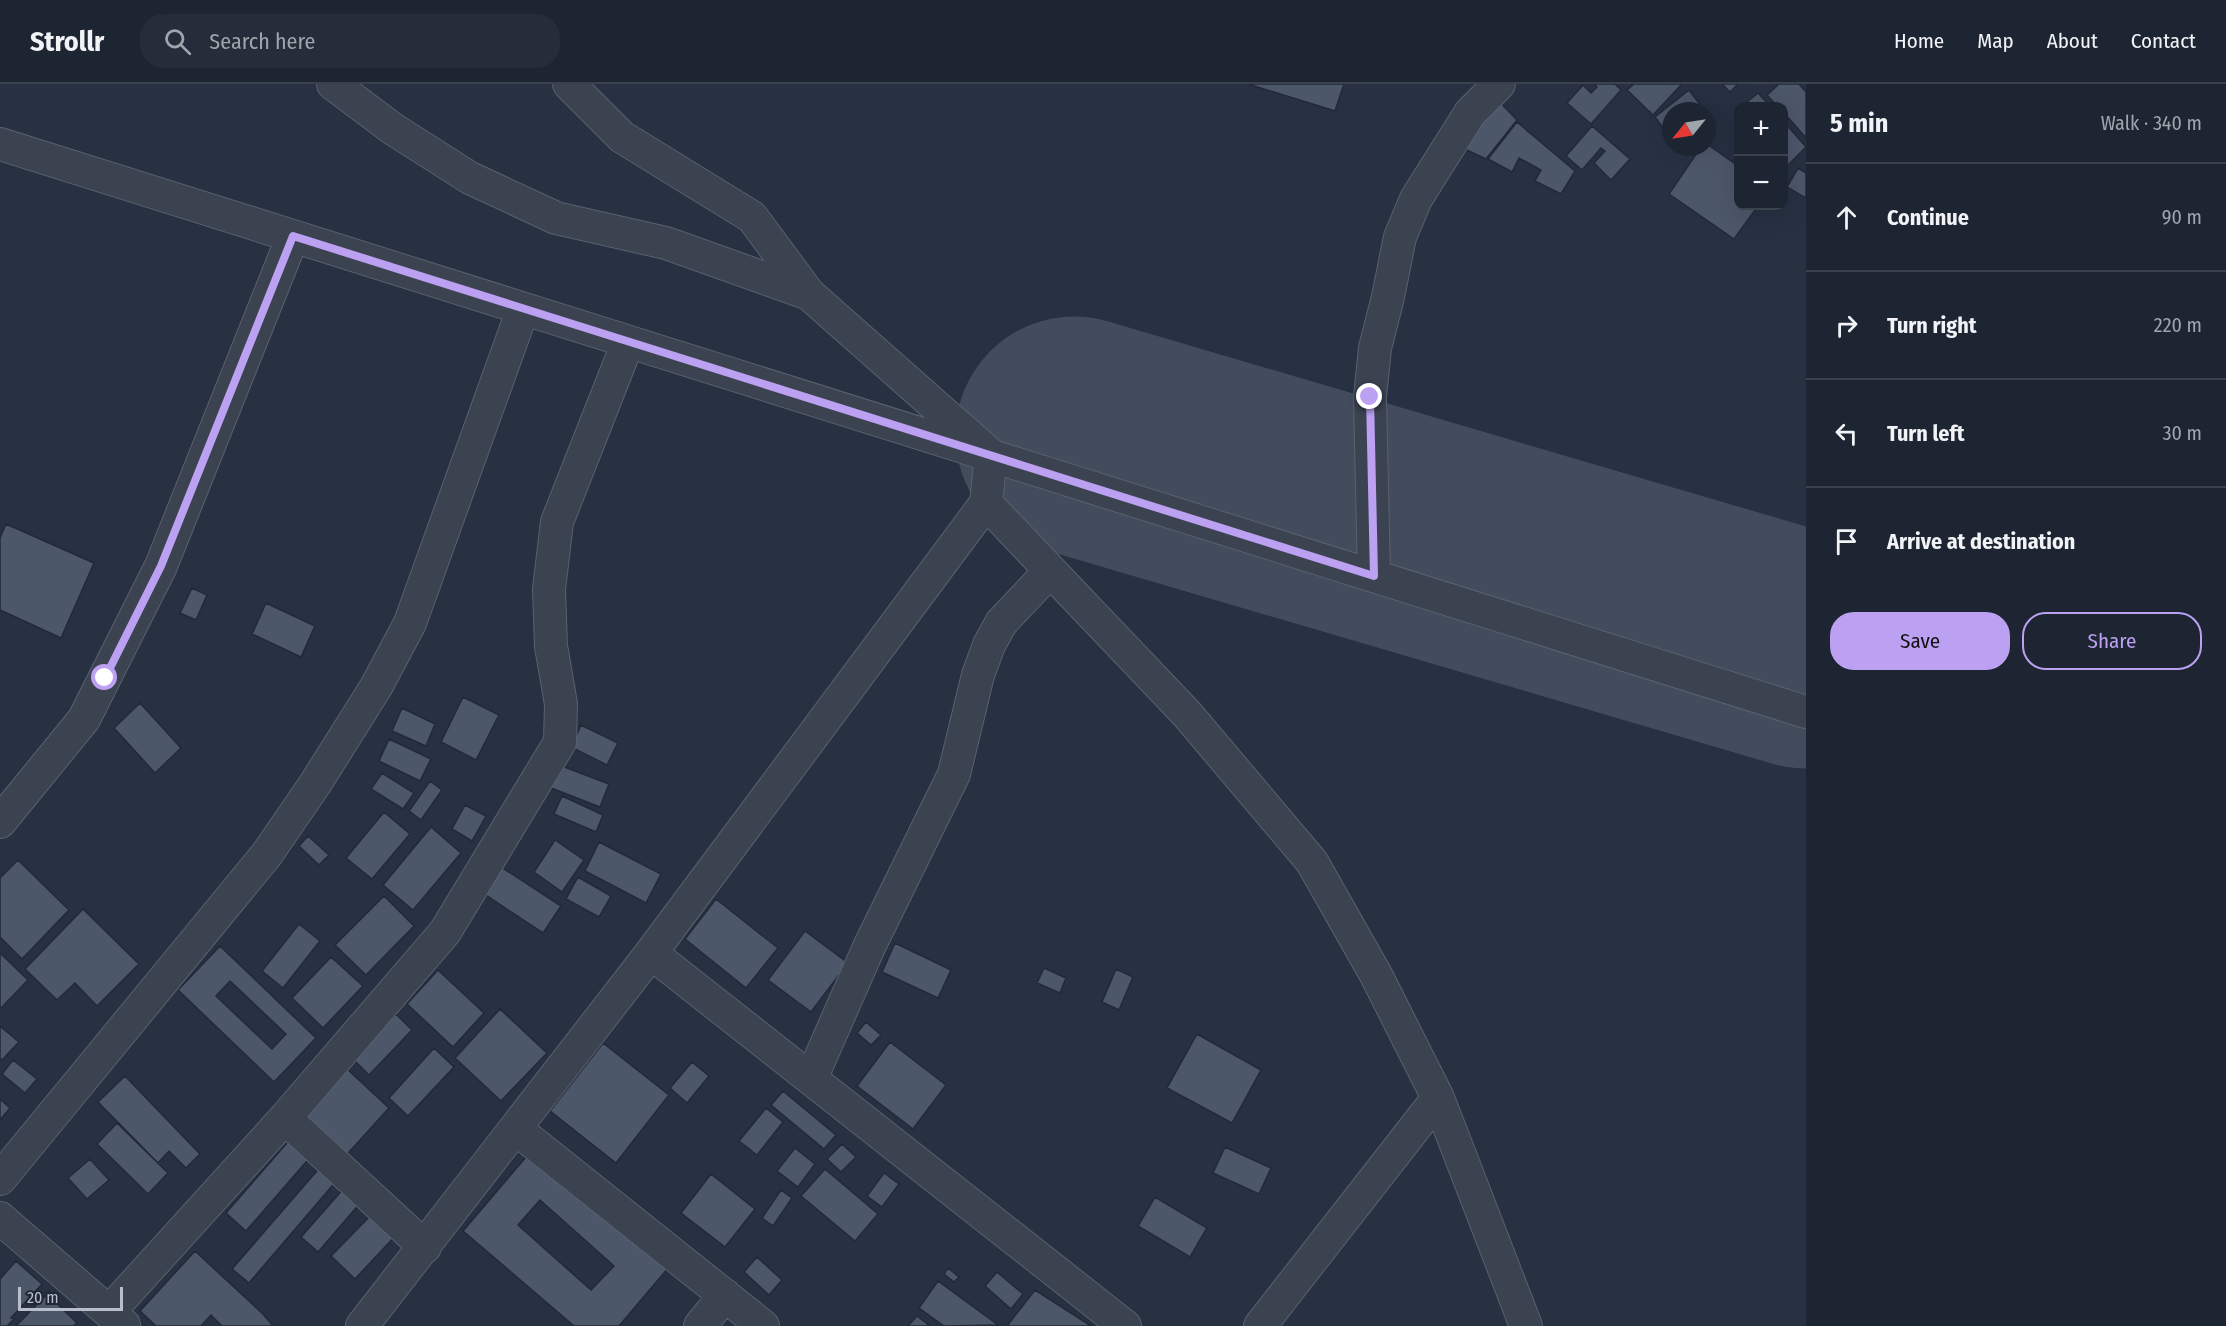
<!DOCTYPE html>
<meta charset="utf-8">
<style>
:root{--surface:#1d2532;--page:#252d3a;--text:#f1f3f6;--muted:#a0a5ac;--line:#3b424d;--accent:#bca0f2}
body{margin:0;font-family:"Fira Sans Condensed",sans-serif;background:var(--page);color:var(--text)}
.controls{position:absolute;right:18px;top:18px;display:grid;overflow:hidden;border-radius:12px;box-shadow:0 6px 24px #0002}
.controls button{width:54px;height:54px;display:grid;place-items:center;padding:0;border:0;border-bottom:2px solid var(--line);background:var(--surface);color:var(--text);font:30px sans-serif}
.compass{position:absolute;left:1662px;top:18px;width:54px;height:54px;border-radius:50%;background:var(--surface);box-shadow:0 6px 24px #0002;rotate:240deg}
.scale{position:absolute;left:18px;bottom:15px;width:105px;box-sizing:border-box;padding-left:6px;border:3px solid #b8becb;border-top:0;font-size:16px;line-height:21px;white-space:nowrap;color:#b8becb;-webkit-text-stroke:4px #202837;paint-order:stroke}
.stop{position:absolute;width:18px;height:18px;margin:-14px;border:4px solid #bca0f2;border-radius:50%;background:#fff}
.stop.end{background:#bca0f2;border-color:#fff;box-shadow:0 2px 6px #0008}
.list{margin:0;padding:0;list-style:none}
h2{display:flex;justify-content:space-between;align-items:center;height:78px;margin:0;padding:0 24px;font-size:26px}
h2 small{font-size:20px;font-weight:400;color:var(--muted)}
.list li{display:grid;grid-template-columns:39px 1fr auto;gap:18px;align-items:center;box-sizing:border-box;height:108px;padding:0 24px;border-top:2px solid var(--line)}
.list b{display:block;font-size:22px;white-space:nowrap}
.list em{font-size:20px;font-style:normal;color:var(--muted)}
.actions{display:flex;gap:12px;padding:18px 24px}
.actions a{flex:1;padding:14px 0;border:2px solid var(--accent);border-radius:24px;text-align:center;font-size:21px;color:var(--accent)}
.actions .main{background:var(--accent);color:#111}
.icon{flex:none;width:33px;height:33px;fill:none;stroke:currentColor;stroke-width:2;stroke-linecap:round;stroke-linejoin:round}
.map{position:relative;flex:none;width:1806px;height:1242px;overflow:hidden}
header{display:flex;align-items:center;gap:36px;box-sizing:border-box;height:84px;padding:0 30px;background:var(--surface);border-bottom:2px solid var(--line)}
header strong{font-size:28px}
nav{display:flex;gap:33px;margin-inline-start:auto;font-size:21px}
.search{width:420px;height:54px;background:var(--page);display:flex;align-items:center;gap:15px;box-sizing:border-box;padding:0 21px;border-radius:24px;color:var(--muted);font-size:22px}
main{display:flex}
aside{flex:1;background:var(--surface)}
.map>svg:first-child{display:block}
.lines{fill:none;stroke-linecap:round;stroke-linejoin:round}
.runway{stroke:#424c5d;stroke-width:237}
.building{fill:#4d576a;stroke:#222a39;stroke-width:1.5;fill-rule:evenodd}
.minor-casing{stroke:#59616f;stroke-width:34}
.minor{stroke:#3b4351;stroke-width:32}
.route{stroke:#bca0f2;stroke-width:8}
</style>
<header>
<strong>Strollr</strong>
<div class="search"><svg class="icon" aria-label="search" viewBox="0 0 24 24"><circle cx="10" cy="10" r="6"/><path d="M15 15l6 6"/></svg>Search here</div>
<nav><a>Home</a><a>Map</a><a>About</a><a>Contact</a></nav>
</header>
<main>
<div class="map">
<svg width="1806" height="1242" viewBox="0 0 1806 1242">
<rect width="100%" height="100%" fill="#273142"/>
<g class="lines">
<!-- runway -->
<path class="runway" d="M1074,351L1806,566"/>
</g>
<!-- building -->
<path class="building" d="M1248,0H1344L1335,27Z
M1594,0H1615L1621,6L1591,40L1567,19L1583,1L1591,9L1597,3Z
M1634,0H1682L1653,31L1627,6Z
M1722,0H1738L1730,8Z
M1779,0H1799L1806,8V54L1784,29V22H1777L1767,11Z
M1689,6L1705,27H1671V55L1655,33Z
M1758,9L1770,22H1742Z
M1496,14L1517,36L1486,75L1458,62Z
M1517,38L1575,87L1561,110L1535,97L1541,86L1519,74L1512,88L1488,75Z
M1784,38L1806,63L1784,85Z
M1592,42L1630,75L1611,96L1594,79L1605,67L1601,64L1582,86L1566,72Z
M1707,60L1738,82V122H1758L1734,155L1669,110L1701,63H1707Z
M1798,84L1806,89V114L1787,103Z
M6,440L94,479L61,554L0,526V454Z
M192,504L207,511L196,536L180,529Z
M266,519L315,542L301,573L252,550Z
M463,613L499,631L476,676L441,658Z
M140,619L181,664L155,689L114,644Z
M402,624L435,640L426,662L392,647Z
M581,641L618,659L607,681L571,663Z
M389,655L431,675L420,697L379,677Z
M554,679L609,700L600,723L546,702Z
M382,689L414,709L403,725L371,705Z
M430,697L442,706L421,736L409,727Z
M562,712L603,731L596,748L554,730Z
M465,721L486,732L472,757L452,745Z
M384,728L410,750L372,795L346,774Z
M431,743L461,769L413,826L383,801Z
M308,752L329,771L319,781L299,762Z
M555,756L584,776L562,808L534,788Z
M599,758L661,790L646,819L585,787Z
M18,776L69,826L22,875L0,853V794Z
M495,779L561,822L543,849L478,806Z
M578,793L611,812L599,833L566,815Z
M384,812L414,842L366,891L335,861Z
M716,815L778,864L746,904L685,855Z
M83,825L139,880L97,922L75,899L57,916L25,885Z
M299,840L320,857L283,904L262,887Z
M805,847L848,879L811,928L768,896Z
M895,859L951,886L938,914L882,888Z
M220,862L316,954L274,998L178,906ZM230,897L286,950L272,965L216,912Z
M0,869L28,896L0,925Z
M331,873L363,902L323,944L292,914Z
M1044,884L1066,894L1060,909L1037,899Z
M1116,885L1133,893L1119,926L1102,918Z
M438,886L484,929L453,963L407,920Z
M500,925L547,969L501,1017L455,974Z
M396,930L412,946L369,991L352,974Z
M866,938L881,951L871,961L857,949Z
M0,942L19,958L2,976L0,974Z
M1197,950L1261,986L1232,1039L1167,1004Z
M890,958L946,1001L913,1045L857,1002Z
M603,959L669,1011L616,1079L550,1027Z
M434,964L454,983L408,1032L389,1014Z
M13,976L37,995L25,1009L2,990Z
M692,978L709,992L687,1019L670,1004Z
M346,984L389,1024L341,1077L298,1036Z
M125,992L200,1070L186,1084L169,1067L158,1079L98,1018Z
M783,1007L836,1051L824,1065L771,1021Z
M0,1015L10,1024L0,1036Z
M766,1024L783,1038L757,1071L739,1057Z
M117,1039L168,1089L148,1110L97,1060Z
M293,1052L313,1070L246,1147L226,1129Z
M842,1060L856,1073L841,1088L827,1075Z
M1225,1063L1271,1084L1259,1110L1213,1089Z
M795,1064L815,1080L798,1103L777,1087Z
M532,1066L669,1183L619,1242H574L463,1147ZM540,1116L614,1182L591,1206L518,1141Z
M90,1075L109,1096L87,1115L68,1094Z
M322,1081L338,1095L249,1199L232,1185Z
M825,1085L878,1130L855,1157L801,1112Z
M884,1089L899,1100L882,1123L867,1112Z
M711,1090L755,1125L725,1163L681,1129Z
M345,1103L362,1117L318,1168L301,1153Z
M781,1106L792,1114L773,1142L762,1134Z
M1155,1113L1207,1144L1190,1173L1138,1142Z
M375,1127L398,1149L355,1195L331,1172Z
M195,1167L263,1230L273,1242H222L211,1231L201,1242H156L140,1227Z
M757,1173L782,1196L769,1211L744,1188Z
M16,1177L42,1200L11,1234L14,1235L7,1242H0V1195Z
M948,1184L959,1193L954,1198L944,1190Z
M997,1188L1023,1210L1011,1225L985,1202Z
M938,1197L998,1241L944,1242L919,1224Z
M1035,1206L1091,1242H1007Z
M47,1210L77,1239L73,1242H16Z
M917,1232L930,1242H908Z"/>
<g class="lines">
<!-- minor casing -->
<g class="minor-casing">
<path id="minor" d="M333,0L393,45L470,94L556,134L666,159L809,210
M569,0L622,53L752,133L809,210L991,371L986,419L1187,630L1312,778L1376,891L1438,1014L1526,1242
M0,60L1806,628
M1374,492L1370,313L1375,264L1388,213L1400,153L1416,115L1470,29L1499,0
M0,738L84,635L161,482L293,152
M651,869L1125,1242
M811,995L869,863L954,690L978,591L989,561L1001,539L1050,487
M285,1034L425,1163
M516,1045L763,1242
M0,1095L267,770L315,700L376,603L410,539L523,225
M0,1134L124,1241
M109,1228L285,1034L445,848L560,658L561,620L551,562L549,505L557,438L628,258
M362,1242L651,869L986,419
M700,1242L725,1211
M1260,1242L1438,1014"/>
</g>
<!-- minor -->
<use href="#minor" class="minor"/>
</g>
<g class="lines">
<!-- route -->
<path class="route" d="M105,594L161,482L293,152L1374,492L1370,313"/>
</g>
</svg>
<div class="controls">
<button>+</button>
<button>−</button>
</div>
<svg class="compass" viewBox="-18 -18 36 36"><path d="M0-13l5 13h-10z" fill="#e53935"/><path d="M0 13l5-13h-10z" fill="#a0a5ac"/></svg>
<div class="scale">20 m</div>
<div class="stop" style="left:105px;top:594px"></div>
<div class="stop end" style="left:1370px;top:313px"></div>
</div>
<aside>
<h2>5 min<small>Walk · 340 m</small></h2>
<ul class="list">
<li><svg class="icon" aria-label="ahead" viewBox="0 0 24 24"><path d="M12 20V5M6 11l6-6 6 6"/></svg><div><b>Continue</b></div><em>90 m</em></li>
<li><svg class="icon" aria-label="right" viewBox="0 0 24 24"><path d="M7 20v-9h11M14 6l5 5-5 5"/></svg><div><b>Turn right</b></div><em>220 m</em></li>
<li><svg class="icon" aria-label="left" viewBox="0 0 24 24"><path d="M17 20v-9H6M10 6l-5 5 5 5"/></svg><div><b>Turn left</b></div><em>30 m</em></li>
<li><svg class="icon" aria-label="arrive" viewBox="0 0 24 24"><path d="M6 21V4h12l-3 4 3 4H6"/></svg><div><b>Arrive at destination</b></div></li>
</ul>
<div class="actions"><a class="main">Save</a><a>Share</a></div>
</aside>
</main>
